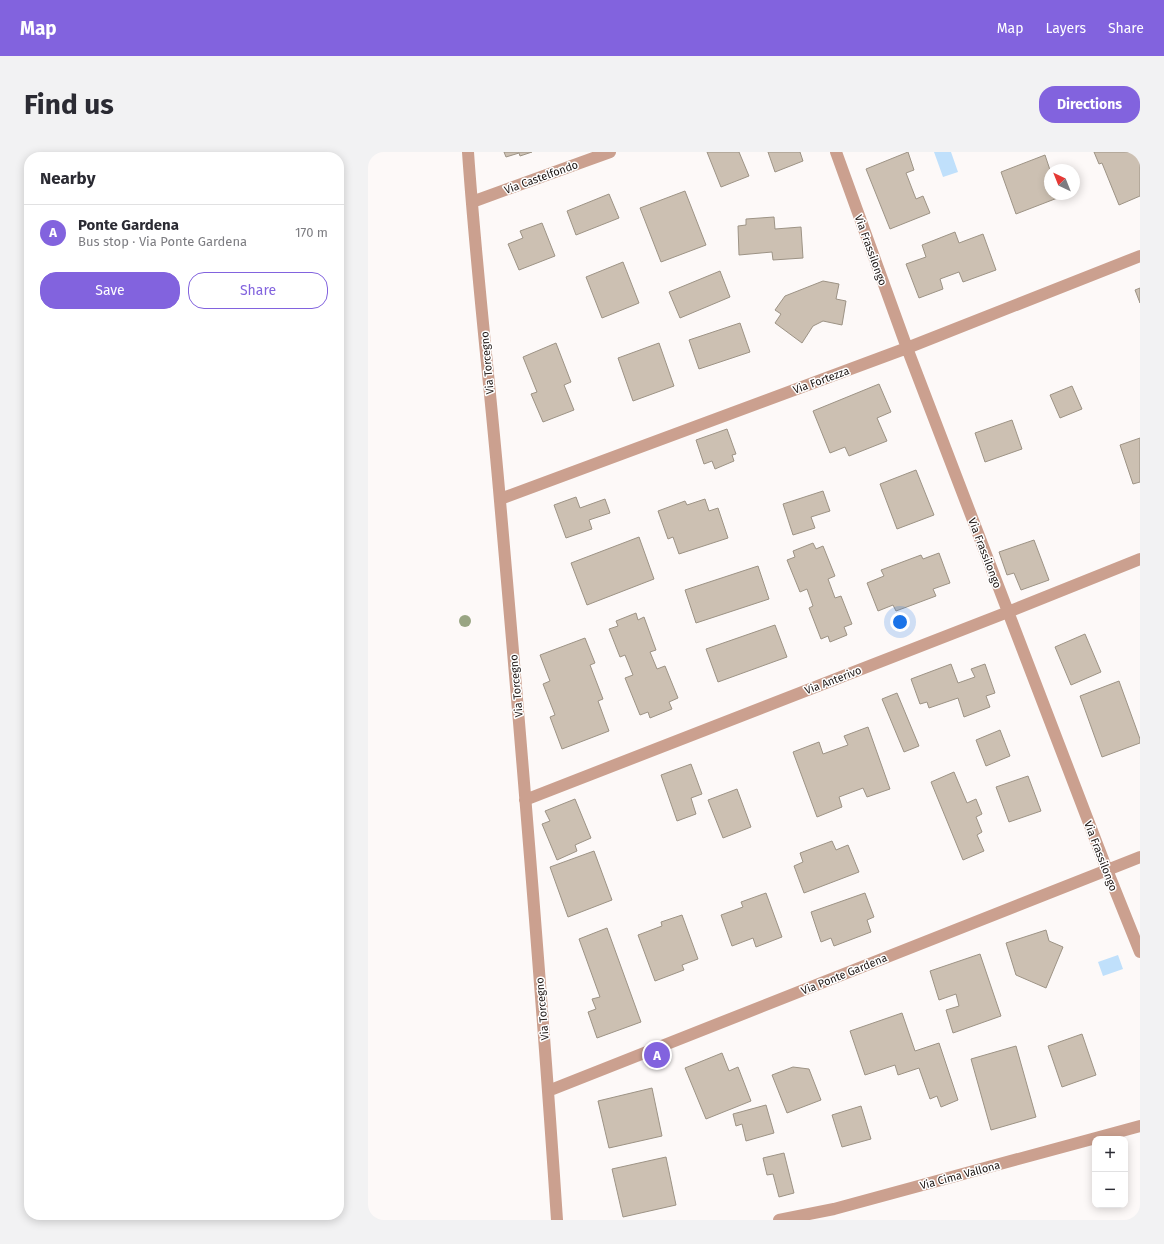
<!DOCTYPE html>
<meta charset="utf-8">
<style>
:root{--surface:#fff;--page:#f2f2f3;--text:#2b2b33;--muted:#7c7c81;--line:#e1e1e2;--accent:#8263de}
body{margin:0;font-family:"Fira Sans",sans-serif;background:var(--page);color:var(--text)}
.controls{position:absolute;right:12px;bottom:12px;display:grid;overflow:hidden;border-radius:8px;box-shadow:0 2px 10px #0003}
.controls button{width:36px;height:36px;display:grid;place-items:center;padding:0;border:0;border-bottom:1px solid var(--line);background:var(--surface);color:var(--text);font:20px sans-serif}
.compass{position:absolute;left:676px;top:12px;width:36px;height:36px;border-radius:50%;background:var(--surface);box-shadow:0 2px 10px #0003;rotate:317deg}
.you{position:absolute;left:532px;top:470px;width:14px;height:14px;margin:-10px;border:3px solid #fff;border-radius:50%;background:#1a73e8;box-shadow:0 0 0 6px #1a73e833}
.badge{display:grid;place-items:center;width:26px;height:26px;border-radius:50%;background:var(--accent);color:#fff;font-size:13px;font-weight:700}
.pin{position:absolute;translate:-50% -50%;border:2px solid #fff;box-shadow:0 1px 4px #0006}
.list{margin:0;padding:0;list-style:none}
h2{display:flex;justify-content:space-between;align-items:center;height:52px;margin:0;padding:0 16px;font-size:17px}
h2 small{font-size:13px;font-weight:400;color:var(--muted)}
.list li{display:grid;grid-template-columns:26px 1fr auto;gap:12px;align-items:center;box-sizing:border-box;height:56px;padding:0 16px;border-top:1px solid var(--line)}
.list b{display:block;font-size:15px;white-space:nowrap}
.list p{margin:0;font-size:13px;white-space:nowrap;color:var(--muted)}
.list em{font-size:13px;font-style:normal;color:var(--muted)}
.actions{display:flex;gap:8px;padding:12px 16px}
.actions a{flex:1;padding:9px 0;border:1px solid var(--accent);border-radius:16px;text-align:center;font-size:14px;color:var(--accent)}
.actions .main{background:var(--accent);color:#fff}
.map{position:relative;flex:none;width:772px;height:1068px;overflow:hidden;border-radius:16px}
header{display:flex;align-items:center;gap:24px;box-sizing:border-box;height:56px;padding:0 20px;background:var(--accent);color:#fff}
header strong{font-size:19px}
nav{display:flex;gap:22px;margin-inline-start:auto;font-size:14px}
.intro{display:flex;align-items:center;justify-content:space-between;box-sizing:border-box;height:96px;padding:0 24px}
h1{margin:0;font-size:28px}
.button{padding:10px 18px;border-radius:16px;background:var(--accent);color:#fff;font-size:14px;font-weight:700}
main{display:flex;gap:24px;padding:0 24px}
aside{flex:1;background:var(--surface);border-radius:16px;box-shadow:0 2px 10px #0003}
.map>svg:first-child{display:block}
.water{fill:#c0e0fb}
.building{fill:#ccc0b2;stroke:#9d9385}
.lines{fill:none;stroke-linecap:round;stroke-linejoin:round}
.minor{stroke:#cba08f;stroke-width:12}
.tree{fill:#99a583}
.labels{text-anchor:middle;stroke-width:3;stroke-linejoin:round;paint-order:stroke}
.street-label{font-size:11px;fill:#1d1614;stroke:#fff}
</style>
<header>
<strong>Map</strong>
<nav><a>Map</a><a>Layers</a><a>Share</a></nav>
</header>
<div class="intro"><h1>Find us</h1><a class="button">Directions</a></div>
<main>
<aside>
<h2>Nearby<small></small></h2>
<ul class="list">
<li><span class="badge">A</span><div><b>Ponte Gardena</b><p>Bus stop · Via Ponte Gardena</p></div><em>170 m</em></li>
</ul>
<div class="actions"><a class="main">Save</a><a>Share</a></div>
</aside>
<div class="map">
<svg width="772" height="1068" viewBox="0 0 772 1068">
<rect width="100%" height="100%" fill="#fdf9f8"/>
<!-- water -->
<path class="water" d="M566,0H583L590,20L575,25Z
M750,803L755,817L735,824L730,810Z"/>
<!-- building -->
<path class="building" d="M136,0H164L152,4L151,1L138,5Z
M339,0H371L381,24L353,35Z
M400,0H432L435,9L407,20Z
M540,0L546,18L538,21L548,47L555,44L562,61L522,77L498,17Z
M726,0H772V44L751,53L734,11L731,12Z
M677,3L682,18V42H691L692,45L648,62L633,20Z
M317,39L338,93L293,110L272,56Z
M241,42L251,66L208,83L199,59Z
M406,65L407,77L433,75L435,106L405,108L404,100L371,103L370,74L378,73V67Z
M174,71L187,104L151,118L140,92L155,86L152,79Z
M587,80L591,91L615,82L628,118L595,130L591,120L572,127L575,137L551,146L538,112L558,105L554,93Z
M255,110L271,151L234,166L218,125Z
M352,119L362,145L312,166L301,140Z
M455,129L471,132L468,147L478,149L474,173L455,169L445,174L434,191L407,171L413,162L407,158L417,144Z
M772,136V151L767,138Z
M372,171L382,200L331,217L321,188Z
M188,191L203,230L196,233L206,258L175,270L163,242L169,240L155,205Z
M291,191L306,234L265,249L250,206Z
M511,232L523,260L509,266L519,289L481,304L477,295L462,301L445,259Z
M704,234L714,257L692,266L682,243Z
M644,268L654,297L617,310L607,281Z
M359,277L368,302L364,303L366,309L347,317L344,309L336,312L328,288Z
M772,286V330L765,332L752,293Z
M548,318L566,363L529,377L512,332Z
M455,339L462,359L443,365L447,376L425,383L415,352Z
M208,345L212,356L237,347L242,361L221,368L224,377L198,386L186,353Z
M337,347L341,359L350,356L360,386L311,402L305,385L300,387L290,359L317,349L319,353Z
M271,385L286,427L219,453L203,411Z
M666,388L681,428L653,438L646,421L639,423L631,400Z
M445,391L448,397L455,394L467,424L460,427L467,446L473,444L484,472L476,475L479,483L462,490L460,484L453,487L441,456L445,454L439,437L432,440L419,408L427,405L425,399Z
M571,401L582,431L565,437L568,444L528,459L525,453L510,459L499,431L516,424L513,418L553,403L555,407Z
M390,414L401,447L328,471L317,438Z
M268,461L270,468L276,465L288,498L282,500L289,517L297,514L310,546L301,550L304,557L282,566L280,560L272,563L257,526L265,523L257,503L252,505L241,477L250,474L248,469Z
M407,473L419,505L350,530L338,497Z
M717,482L733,520L703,533L687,495Z
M217,486L227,511L222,513L235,547L230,549L241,579L194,597L182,565L187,563L175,532L182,529L172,503Z
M583,512L590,531L607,525L603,517L617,512L627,541L618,544L622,555L596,565L590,546L561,556L559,550L552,552L543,527Z
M751,529L772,587V591L734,605L712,544Z
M529,541L551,594L536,600L514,547Z
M500,575L522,637L499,645L495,636L471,645L474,655L449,665L425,600L451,590L455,602L480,593L476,584Z
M632,578L642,604L618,614L608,588Z
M323,612L334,642L323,646L328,662L309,669L293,623Z
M586,620L599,651L608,647L614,662L608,665L614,680L609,683L616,699L595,708L563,630Z
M660,624L673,659L641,670L628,635Z
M369,637L383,675L355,686L340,648Z
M207,647L223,686L207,693L209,699L189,708L174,672L182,669L177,659Z
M464,689L468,698L480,693L491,720L436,741L426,714L435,710L432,701Z
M226,699L244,748L200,765L182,715Z
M398,741L414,785L388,795L385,786L364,794L353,763L375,755L373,750Z
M497,741L506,765L499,768L503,780L466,794L463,786L453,790L443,760Z
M314,763L330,807L314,813L316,818L287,829L270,783L294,774L293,770Z
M239,776L273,870L229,886L220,860L228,857L224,847L232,845L211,787Z
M678,778L681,789L695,795L678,836L648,823L638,791Z
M612,802L633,864L585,881L578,858L591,854L588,842L571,848L562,819Z
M534,861L547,899L571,891L590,948L573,955L569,944L562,947L551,916L530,923L527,913L497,923L482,879Z
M714,882L728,923L694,935L680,894Z
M648,894L668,965L623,978L603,907Z
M354,901L361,919L370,915L383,949L338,967L317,916Z
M425,915L441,917L453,948L419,961L404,923Z
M284,936L294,984L241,996L230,949Z
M398,953L406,981L378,989L374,972L368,974L365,962Z
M493,954L503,987L474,995L464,963Z
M416,1001L426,1041L411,1045L405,1022L399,1023L395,1006Z
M298,1005L308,1053L255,1065L244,1017Z"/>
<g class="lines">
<!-- minor -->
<path class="minor" d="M100,0C108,116 122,232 132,349C153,588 173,828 189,1068
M468,0L539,196L739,718L772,800
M104,50L242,0
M132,347L539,196L772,104
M157,648L640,460L772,407
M180,939L772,705
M411,1068L466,1057L772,974"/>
</g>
<!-- trees -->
<circle class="tree" cx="97" cy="469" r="6"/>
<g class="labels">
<!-- street labels -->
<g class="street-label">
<text transform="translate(173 25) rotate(-20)" y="4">Via Castelfondo</text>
<text transform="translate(503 98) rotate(70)" y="4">Via Frassilongo</text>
<text transform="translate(119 211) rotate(-95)" y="4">Via Torcegno</text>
<text transform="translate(453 228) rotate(-20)" y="4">Via Fortezza</text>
<text transform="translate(617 401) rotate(69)" y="4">Via Frassilongo</text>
<text transform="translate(465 528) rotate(-21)" y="4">Via Anterivo</text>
<text transform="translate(148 534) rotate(-95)" y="4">Via Torcegno</text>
<text transform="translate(733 704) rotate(69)" y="4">Via Frassilongo</text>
<text transform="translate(476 822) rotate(-22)" y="4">Via Ponte Gardena</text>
<text transform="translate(174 857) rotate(-95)" y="4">Via Torcegno</text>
<text transform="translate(592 1023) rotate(-15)" y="4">Via Cima Vallona</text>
</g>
</g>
</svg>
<div class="controls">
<button>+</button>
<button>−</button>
</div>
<svg class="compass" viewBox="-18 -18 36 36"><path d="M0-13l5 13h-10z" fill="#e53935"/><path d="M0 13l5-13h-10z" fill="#7c7c81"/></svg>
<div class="you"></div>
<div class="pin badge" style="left:289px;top:903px">A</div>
</div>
</main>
